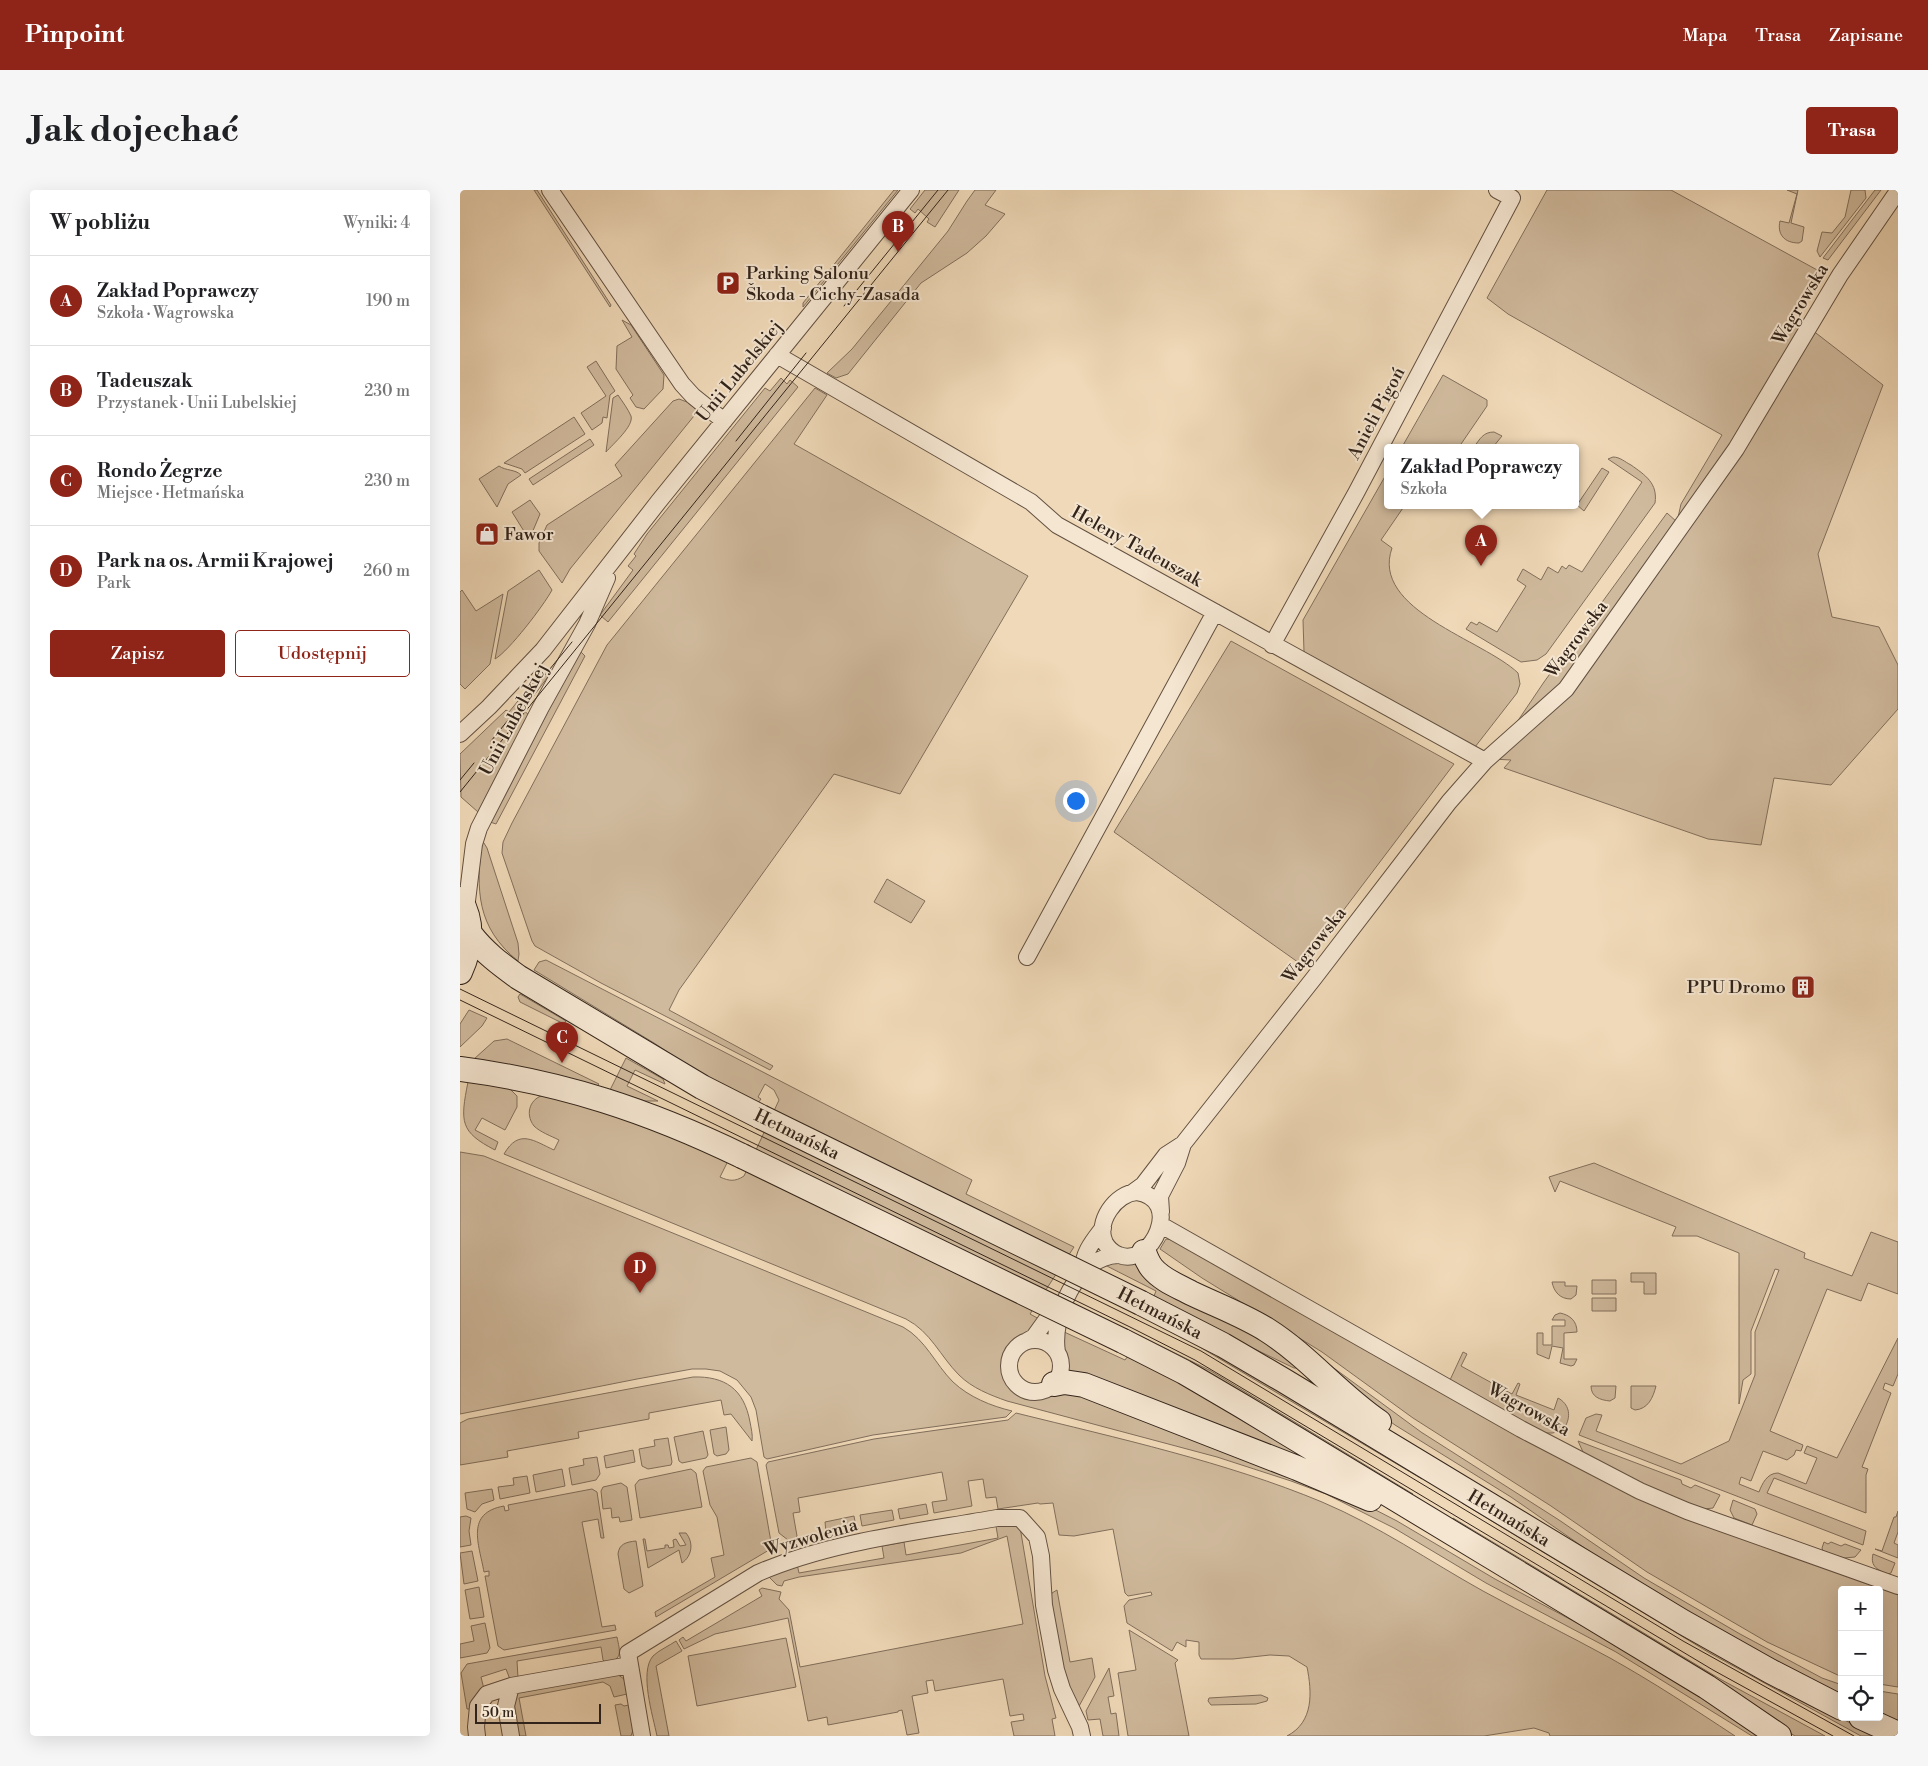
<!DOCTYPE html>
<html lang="pl">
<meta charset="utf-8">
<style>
:root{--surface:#fff;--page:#f6f6f6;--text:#202124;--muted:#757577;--line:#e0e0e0;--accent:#8f2418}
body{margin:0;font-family:"Libre Bodoni",serif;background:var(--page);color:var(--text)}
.controls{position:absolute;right:15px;bottom:15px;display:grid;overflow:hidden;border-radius:5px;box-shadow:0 5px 20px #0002}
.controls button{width:45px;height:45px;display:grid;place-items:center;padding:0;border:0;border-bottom:1px solid var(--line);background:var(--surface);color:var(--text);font:25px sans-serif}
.scale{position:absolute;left:15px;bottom:12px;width:126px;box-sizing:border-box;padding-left:5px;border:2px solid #32241a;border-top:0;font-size:14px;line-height:18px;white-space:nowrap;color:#32241a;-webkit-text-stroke:4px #f5e6d1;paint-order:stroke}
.you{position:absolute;left:615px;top:610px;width:18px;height:18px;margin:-12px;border:4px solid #fff;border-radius:50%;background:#1a73e8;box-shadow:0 0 0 8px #1a73e833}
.badge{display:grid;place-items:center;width:32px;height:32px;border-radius:50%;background:var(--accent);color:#fff;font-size:16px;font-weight:700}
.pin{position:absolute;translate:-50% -41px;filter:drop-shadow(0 1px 2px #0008)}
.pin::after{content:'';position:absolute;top:26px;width:18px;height:15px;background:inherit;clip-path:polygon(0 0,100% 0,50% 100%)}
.popup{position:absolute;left:924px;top:254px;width:195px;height:65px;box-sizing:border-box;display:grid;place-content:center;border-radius:5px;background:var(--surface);filter:drop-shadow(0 1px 4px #0005);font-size:16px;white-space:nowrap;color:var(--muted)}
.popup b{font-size:19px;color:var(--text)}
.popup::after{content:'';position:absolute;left:50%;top:100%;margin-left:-10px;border:10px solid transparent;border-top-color:var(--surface)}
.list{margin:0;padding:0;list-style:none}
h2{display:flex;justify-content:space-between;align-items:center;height:65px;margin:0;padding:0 20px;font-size:21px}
h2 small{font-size:16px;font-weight:400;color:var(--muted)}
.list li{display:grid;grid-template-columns:32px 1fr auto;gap:15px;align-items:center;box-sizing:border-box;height:90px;padding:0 20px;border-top:1px solid var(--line)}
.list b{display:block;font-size:19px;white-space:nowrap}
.list p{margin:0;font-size:16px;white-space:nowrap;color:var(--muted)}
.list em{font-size:16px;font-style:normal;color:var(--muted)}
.actions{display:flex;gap:10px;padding:15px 20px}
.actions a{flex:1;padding:11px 0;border:1px solid var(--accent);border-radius:5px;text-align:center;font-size:18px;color:var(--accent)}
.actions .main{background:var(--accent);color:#fff}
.icon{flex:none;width:28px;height:28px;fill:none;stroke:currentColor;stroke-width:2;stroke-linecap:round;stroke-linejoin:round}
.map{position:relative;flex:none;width:1438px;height:1546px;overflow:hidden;border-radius:5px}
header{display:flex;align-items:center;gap:30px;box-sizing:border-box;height:70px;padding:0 25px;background:var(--accent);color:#fff}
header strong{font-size:24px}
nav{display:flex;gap:28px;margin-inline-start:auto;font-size:18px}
.intro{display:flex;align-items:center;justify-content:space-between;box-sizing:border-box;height:120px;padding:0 30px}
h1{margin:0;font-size:35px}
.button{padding:12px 22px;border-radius:5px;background:var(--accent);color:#fff;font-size:18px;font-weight:700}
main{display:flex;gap:30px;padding:0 30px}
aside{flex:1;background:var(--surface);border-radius:5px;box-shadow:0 5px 20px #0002}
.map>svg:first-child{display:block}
.green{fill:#d0ba9d;stroke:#816f5c}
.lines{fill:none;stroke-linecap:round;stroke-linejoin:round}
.street-casing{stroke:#625142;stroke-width:18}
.secondary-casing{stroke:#32241a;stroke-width:26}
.street{stroke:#f5e6d1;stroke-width:16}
.secondary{stroke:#f5e6d1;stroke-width:24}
.tram{stroke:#32241a;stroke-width:1}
.secondary-bridge-casing{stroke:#32241a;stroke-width:26;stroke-linecap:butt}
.secondary-bridge{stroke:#f5e6d1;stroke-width:24}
.labels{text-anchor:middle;stroke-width:4;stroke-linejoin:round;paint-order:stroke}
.poi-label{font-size:18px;fill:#32241a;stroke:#f5e6d1;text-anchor:start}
.street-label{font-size:18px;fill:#32241a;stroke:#f5e6d1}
</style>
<header>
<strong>Pinpoint</strong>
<nav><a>Mapa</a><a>Trasa</a><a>Zapisane</a></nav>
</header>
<div class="intro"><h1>Jak dojechać</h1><a class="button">Trasa</a></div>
<main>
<aside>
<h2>W pobliżu<small>Wyniki: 4</small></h2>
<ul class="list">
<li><span class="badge">A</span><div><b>Zakład Poprawczy</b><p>Szkoła · Wagrowska</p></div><em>190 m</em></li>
<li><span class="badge">B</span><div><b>Tadeuszak</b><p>Przystanek · Unii Lubelskiej</p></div><em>230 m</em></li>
<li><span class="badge">C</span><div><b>Rondo Żegrze</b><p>Miejsce · Hetmańska</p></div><em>230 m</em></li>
<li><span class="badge">D</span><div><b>Park na os. Armii Krajowej</b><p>Park</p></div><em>260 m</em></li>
</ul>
<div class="actions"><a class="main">Zapisz</a><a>Udostępnij</a></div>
</aside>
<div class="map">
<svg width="1438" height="1546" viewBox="0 0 1438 1546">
<rect width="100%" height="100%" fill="#f0d9b8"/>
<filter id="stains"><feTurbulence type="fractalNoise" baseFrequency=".004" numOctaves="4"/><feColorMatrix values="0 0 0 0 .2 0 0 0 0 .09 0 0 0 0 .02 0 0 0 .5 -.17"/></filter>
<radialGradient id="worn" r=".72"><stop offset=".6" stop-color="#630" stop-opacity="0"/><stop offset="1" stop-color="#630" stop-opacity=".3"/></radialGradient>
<!-- green -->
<path class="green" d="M74,0H77L151,115L150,117Z
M434,0H438L343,117V113Z
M465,0H499L475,37L467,32L469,29L458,19L455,23L450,19Z
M515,0H536L525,15L545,24L526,46L507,63L461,93L388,184L376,188L367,183L392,159L488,41L507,11Z
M1087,0H1211L1359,81L1334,126L1423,195L1358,364L1372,427L1419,437L1438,475V519L1371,595L1314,588L1301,655L1248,649L1044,578L1051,570L1032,569L1084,492L1207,323L1217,332L1221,314L1262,245L1048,124L1027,108Z
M1327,0H1338L1331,33L1344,37L1342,51L1339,53C1324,53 1317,44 1320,31L1329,33L1337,4Z
M1391,0H1405L1406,8L1360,67L1357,61L1362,42L1372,43L1385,27Z
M1415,0H1421L1368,70L1363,68Z
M162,130L171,135L204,185L203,199L184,219L176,217L170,208L173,205L156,179L157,156L172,147Z
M136,171L155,201L150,205L147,228L143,227L142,233L132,240L121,223L146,206L127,177Z
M983,185L1027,210V216L999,257H942Z
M321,188L327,194L330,190L338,197L148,432L140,425L173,380L168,376L176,366L174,364L187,344L305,198L310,201Z
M355,198L367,205L334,254L568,386L440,604L374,584L219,800L209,820L313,876L310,880L141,793L75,756L72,751L42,663L43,652L52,633L147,455Z
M158,205C162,211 168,219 171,226C174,236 153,254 146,262L153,208Z
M219,209L227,212L238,221L110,379L102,393L79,361V353L87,335L162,286L155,275L213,211Z
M114,227L125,244L65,283L62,279L44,273Z
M1034,242L1042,246L1033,257H1014C1020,249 1023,242 1034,242Z
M130,249L134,255L73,295L69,289Z
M1153,267C1160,267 1165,272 1171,275C1185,285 1198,293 1195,313L1086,464L1077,470L1061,472L1006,439L1011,432L1017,435L1019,432L1037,442L1066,396L1057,390L1063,379L1081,390L1088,377L1098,383L1102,376L1106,379L1109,375L1122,382L1182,292L1148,269Z
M39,276C46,281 55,279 61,285L48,294L37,317L19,289Z
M1142,278L1149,282L1124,321L1117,315Z
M927,283V315H945L921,350L932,358C910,420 1024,450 1058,483L1060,494L1057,503L1015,557L844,462L843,430Z
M70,310L80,324L72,343L67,346L52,322Z
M79,380L92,400C84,415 49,461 35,469L48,401Z
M2,400L16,421L43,404L30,474L5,499L0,494V402Z
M771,451L994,574L842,775L654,642Z
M121,462L125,466L36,634L30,632L115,470Z
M84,479L90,484L63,520L69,525L18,622L1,607L0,564L46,520L49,522Z
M22,650L27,658L58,753L59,764L58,771C16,737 16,700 22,650Z
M427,689L465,711L451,733L414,712Z
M86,770L512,990L506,1004L614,1057L570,1124L581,1130L552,1155L545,1166C544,1187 560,1209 583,1204C590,1202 597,1198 605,1195L904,1314L937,1331L1035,1389L1158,1455L1303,1546H1292L1156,1462L1026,1393L934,1338L866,1304L831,1291L757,1267L547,1211C530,1205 512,1198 499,1185C480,1166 471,1142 446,1129L44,964C59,938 74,951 94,960L99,950C91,946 80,942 74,936C64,923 71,907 85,905L194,938L268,971L260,987C269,991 275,992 284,986L319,910L314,900L305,894L298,907L301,909L298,913L247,888L194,853L74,780L79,772Z
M60,804L106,831L104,834L60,812L58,807Z
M9,820L27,828L22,836L0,857V834Z
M47,849L139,894L137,896L54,876L14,869L34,851Z
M166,868L203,889L205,894L175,880L167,896L198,911H185L150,900Z
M8,892L49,898L57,906V917L45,940L22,928L15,940L38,952L35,960C0,942 0,932 8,892Z
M0,962L24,966L443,1137C466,1150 475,1174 493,1192C509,1207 531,1216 552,1221L546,1227L413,1245L307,1269L304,1267L296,1220L291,1207L277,1190L260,1181L246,1179H232L177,1189L0,1224Z
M1134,973L1345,1063L1344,1068L1392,1086L1411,1042L1438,1052V1104L1408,1093L1401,1111L1367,1099L1310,1241L1343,1255L1341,1261L1336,1260L1334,1265L1327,1270L1303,1261L1291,1291L1281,1287L1279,1294L1299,1302C1302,1294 1307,1283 1318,1283L1346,1294L1357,1268L1344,1263L1347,1256L1377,1268L1438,1148V1184L1433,1196L1425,1193L1423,1199L1431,1203L1402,1277L1408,1279L1406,1285V1323L1314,1288L1307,1303L1406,1341L1403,1355L1119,1245L1126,1228L1136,1224L1142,1225L1136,1241L1221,1274L1269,1251L1295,1185V1142L1319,1080L1315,1079L1291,1141V1184L1283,1190L1279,1214V1063L1237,1046H1212L1216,1037L1100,991L1095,1002L1089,987Z
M706,1049L713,1050L1075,1253L1438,1404V1497L1419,1494V1400H1382V1487L1307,1452L1187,1382L1091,1316L953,1228L862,1162L742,1088L700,1059Z
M672,1072L685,1082L790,1138L839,1178H834L778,1151L694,1106L696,1101L641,1073Z
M1171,1083H1196V1104H1184V1092H1171Z
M1132,1090H1156V1104H1132Z
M1092,1092H1105V1096H1117L1116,1105L1111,1109C1100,1109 1094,1102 1092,1092Z
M1132,1108H1156V1121H1132Z
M1100,1123C1110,1125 1117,1131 1117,1142L1104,1143V1169H1117L1114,1175L1111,1176L1100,1173L1103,1158L1092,1156L1089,1169L1077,1164V1143H1083V1155H1092V1136H1105V1130H1092L1095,1125Z
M669,1140L751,1181L953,1304H950L667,1143Z
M602,1141L665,1170L668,1166L719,1192L843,1266V1268L607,1182L603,1164Z
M724,1144L960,1286L962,1289L723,1147Z
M852,1162L961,1242L1099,1330L1184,1388L1280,1444L1362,1488L1382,1495V1507L1347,1491L1165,1386L1051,1307L935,1235L913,1219Z
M1003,1162L1007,1164L1001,1176L1052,1204L1058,1193L1060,1194L1056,1205L1094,1220L1098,1208C1109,1214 1111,1225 1106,1235L1093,1243H1082L990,1190Z
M233,1187C265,1186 284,1199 290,1232C291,1238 293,1245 292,1251L271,1224L264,1225L261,1210L189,1223V1229L118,1242L119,1248L47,1261L48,1267L0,1275V1233L8,1229Z
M1131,1196H1156L1155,1208L1150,1211C1140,1210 1131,1207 1131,1196Z
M1171,1196H1196C1193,1208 1188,1219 1175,1220L1171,1218Z
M556,1223C657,1248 766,1272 862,1312C919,1336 969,1371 1023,1401C1065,1424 1108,1445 1150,1468C1193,1492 1234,1519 1275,1546H1090L1089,1543L1074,1538L1024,1546H827C854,1532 852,1502 847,1477L829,1466L810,1465L773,1469H741L739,1465V1452L726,1450V1457L717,1452L712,1461L667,1433L664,1416L669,1410L692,1405L691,1402L668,1406L665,1403L653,1339L614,1346L599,1345L593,1313L580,1314L578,1313L538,1319L536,1307L526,1308L523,1289L508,1291L512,1316L474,1323L472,1312L487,1310L482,1282L338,1308L340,1322L333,1323L337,1346L333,1351L328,1350L319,1343L306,1275L308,1272L414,1249L548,1230Z
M266,1237L269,1260L266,1264L257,1266L254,1264L250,1240Z
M243,1241L248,1265L246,1268L222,1273L219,1271L214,1247Z
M208,1248L212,1272L211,1275L188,1279L182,1276L179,1259L195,1256L194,1250Z
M1118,1251L1221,1290L1222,1294L1231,1298L1235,1295L1260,1305L1253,1318L1244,1319L1188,1297L1128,1266L1123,1262Z
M173,1260L175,1272L146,1278L144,1266Z
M137,1267L140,1284L136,1290L112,1295L109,1278L124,1275L123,1269Z
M291,1268L297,1272L311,1352L309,1360L196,1427L195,1422L255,1387L251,1368L264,1365L257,1327L250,1315L243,1281L246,1277Z
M102,1279L105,1296L76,1302L73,1285Z
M231,1279L236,1283L242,1317L180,1328L175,1295L179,1290Z
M67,1286L70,1303L40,1309L38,1297L54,1295L53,1288Z
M161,1293L167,1297L172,1330L160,1332L159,1327L152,1328L151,1318L143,1319L141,1301L143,1297Z
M32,1299L34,1310L22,1314L15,1322L7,1319L5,1303Z
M132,1299L137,1302L144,1348H141L138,1329L122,1332L142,1437L155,1435L156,1440L44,1460L38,1456L25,1386H29V1381L24,1382C19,1354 5,1323 44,1316L45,1321L49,1320L48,1315Z
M1273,1310L1295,1319L1297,1324L1292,1335L1274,1328L1270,1320Z
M1002,1313H1005L1341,1510L1419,1546H1401L1248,1462Z
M466,1314L468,1324L440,1329L438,1319Z
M432,1320L434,1330L402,1336L400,1325Z
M1438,1321V1342L1434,1353L1438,1355V1368L1415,1359L1422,1361L1434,1327H1436Z
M6,1326L11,1328L9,1341L11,1355L0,1357V1327Z
M394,1326L396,1337L366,1342L365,1332Z
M993,1328L1260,1489L1365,1546H1335L994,1331Z
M556,1335L560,1337L585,1486L596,1528L592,1529L595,1546H554L551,1532L564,1530L563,1524L550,1526L543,1489L475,1501L473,1490L466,1491L468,1503L452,1506L459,1543L447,1545L442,1520L438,1521V1522L368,1535L367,1527L348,1531L328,1428L255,1444L224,1459L219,1450L223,1447L226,1451L302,1406L299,1400L302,1398L321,1402L319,1409L329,1420L340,1477L563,1434L547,1346L501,1363L339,1387L324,1391L322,1396L317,1395L309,1387L337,1374L339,1383L424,1368L422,1356L444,1352L446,1365L538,1348L536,1336Z
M219,1343H226C234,1353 232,1366 222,1373L219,1360L188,1378L183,1349H185L187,1361L205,1358V1355H208L209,1358L214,1357L213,1350L216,1349L220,1356L226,1355Z
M176,1351L183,1396L169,1403L164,1399L158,1364C159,1354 166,1352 176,1351Z
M1364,1352L1368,1354L1371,1352L1381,1356L1385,1354L1401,1360L1395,1367L1384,1368L1363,1361L1362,1358Z
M12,1361L18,1391L4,1394L0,1363Z
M1413,1364L1435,1373L1431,1383L1428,1384C1418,1380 1410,1377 1413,1364Z
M19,1397L24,1427L10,1429L5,1400Z
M597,1400L610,1472L632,1468L635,1487L618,1518L602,1483L590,1408L592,1403Z
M25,1433L30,1458L27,1463L0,1468V1454L14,1451L11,1436Z
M669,1440L718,1470L715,1473L729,1546H668L658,1483L676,1480Z
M157,1447C160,1462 163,1468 147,1474L143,1470L141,1457L57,1471L58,1488L51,1492L46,1479L21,1487L24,1499L11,1519H7L1,1483L7,1474Z
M326,1448L336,1497L237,1516L228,1466Z
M216,1451L222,1461L196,1476L209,1546H197C193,1526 179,1482 193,1466C199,1460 209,1456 216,1451Z
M649,1478L654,1506L648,1507L651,1524L656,1523L659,1546H643L640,1529L628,1530L626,1521Z
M157,1484L164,1489L167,1504L154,1507L150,1496L143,1492L59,1508L66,1546H55L52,1508L60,1499Z
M1419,1501L1438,1504V1533L1419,1525Z
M801,1505L808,1508L807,1511L796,1514L751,1515L748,1511L749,1508Z
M161,1514L164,1516L169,1515L173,1540L171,1546H161L155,1515Z"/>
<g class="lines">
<!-- street casing -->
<g class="street-casing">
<path id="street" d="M90,0L222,194L233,206L264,231
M317,165L571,312L597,335L1025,571
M812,455L896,303L1052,8L1037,0
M0,544L29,517L83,460L199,311L451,0
M6,719L14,654L19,638L81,517L127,434L147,388
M567,767L755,422
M677,1002C724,1009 692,1078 659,1065C653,1063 648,1058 645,1053C635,1032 656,1003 677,1002Z
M672,1003L683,995L706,965L723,954
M701,1022L700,1006L717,973L723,954L854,788L989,612L1025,571L1106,499L1276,259L1380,85L1438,1
M701,1035L1061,1239L1180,1301L1227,1321L1438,1396
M623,1081C622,1064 633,1051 643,1038
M549 1176a26 26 0 1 1 52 0a26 26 0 1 1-52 0Z
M567,1151L574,1147L592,1122L603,1112
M597,1162C591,1127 617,1066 658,1065
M51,1496L46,1516L51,1546
M17,1546L16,1537L18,1516L27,1504L51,1496L170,1475
M182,1546L168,1463L298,1383C372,1351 458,1342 537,1328H560L577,1347L581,1366L584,1415L596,1480L602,1499L620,1537L622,1546"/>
</g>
<!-- secondary casing -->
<g class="secondary-casing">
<path id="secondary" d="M0,709C14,733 11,758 0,782
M11,745C24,762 40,774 58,787L242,897L301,927
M0,879C102,892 189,921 282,966
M684,1062C686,1068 688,1073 692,1078C702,1090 718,1096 731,1103C756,1115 783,1125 807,1140C848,1166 878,1204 919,1232
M681,1113L763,1155L823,1190L1223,1432L1310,1481L1382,1518
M663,1151L724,1182L782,1216L1247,1497L1319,1546
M594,1194L604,1192L624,1195L837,1278L910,1309
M1401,1527L1438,1544"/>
</g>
<!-- street -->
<use href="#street" class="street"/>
<!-- secondary -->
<use href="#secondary" class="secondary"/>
<!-- tram -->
<path class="tram" d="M384,116L478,0
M276,251L346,163
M31,551L112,452
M0,590L14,573
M0,602L488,0
M0,799L741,1161L1223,1451L1394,1546
M0,810L670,1137L735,1170L1253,1480L1373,1546"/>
<!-- secondary-bridge casing -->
<g class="secondary-bridge-casing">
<path id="secondary-bridge" d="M301,927L681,1113
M282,966L663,1151"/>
</g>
<!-- secondary-bridge -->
<use href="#secondary-bridge" class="secondary-bridge"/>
</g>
<!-- icons -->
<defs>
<g id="parking-square" transform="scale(1.25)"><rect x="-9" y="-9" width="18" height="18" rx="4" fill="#8f2418" stroke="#f5e6d1"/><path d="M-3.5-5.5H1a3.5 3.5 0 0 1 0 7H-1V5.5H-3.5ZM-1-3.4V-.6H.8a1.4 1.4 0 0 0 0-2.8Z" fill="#fff"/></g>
<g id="shop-square" transform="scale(1.25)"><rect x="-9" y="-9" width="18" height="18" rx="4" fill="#8f2418" stroke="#f5e6d1"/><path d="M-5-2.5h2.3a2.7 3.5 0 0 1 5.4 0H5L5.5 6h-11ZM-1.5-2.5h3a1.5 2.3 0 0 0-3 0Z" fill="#fff"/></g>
<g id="building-square" transform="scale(1.25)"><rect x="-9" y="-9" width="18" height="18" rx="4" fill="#8f2418" stroke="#f5e6d1"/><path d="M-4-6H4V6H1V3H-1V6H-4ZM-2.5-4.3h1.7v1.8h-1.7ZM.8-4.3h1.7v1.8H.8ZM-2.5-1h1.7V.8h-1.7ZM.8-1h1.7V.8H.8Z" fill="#fff"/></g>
</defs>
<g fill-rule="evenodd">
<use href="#parking-square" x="268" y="93"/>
<use href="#shop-square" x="27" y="344"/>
<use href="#building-square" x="1343" y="797"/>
</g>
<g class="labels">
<!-- poi labels -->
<g class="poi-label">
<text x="286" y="89">Parking Salonu<tspan x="286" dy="21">Škoda - Cichy-Zasada</tspan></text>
<text x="44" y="350">Fawor</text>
<text x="1326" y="803" text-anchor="end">PPU Dromo</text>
</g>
<!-- street labels -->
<g class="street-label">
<text transform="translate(1340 114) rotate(-59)" y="6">Wagrowska</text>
<text transform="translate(279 181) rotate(-51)" y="6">Unii Lubelskiej</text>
<text transform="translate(916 223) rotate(-62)" y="6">Anieli Pigoń</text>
<text transform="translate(677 356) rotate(29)" y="6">Heleny Tadeuszak</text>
<text transform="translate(1116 449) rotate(-53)" y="6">Wagrowska</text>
<text transform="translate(53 529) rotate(-62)" y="6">Unii Lubelskiej</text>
<text transform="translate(854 755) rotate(-52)" y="6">Wagrowska</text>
<text transform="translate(337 944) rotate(26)" y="6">Hetmańska</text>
<text transform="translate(700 1123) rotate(27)" y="6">Hetmańska</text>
<text transform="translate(1069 1219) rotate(29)" y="6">Wagrowska</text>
<text transform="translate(1049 1328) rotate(31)" y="6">Hetmańska</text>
<text transform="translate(351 1347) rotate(-16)" y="6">Wyzwolenia</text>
</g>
</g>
<rect width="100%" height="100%" filter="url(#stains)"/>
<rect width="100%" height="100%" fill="url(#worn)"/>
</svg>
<div class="controls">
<button>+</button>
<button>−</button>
<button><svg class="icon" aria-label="locate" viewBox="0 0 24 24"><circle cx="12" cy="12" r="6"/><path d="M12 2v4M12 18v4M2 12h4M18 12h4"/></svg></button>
</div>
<div class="scale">50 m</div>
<div class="you"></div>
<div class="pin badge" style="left:1021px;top:376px">A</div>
<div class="popup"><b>Zakład Poprawczy</b>Szkoła</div>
<div class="pin badge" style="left:438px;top:62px">B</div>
<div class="pin badge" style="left:102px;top:873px">C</div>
<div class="pin badge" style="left:180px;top:1103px">D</div>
</div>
</main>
